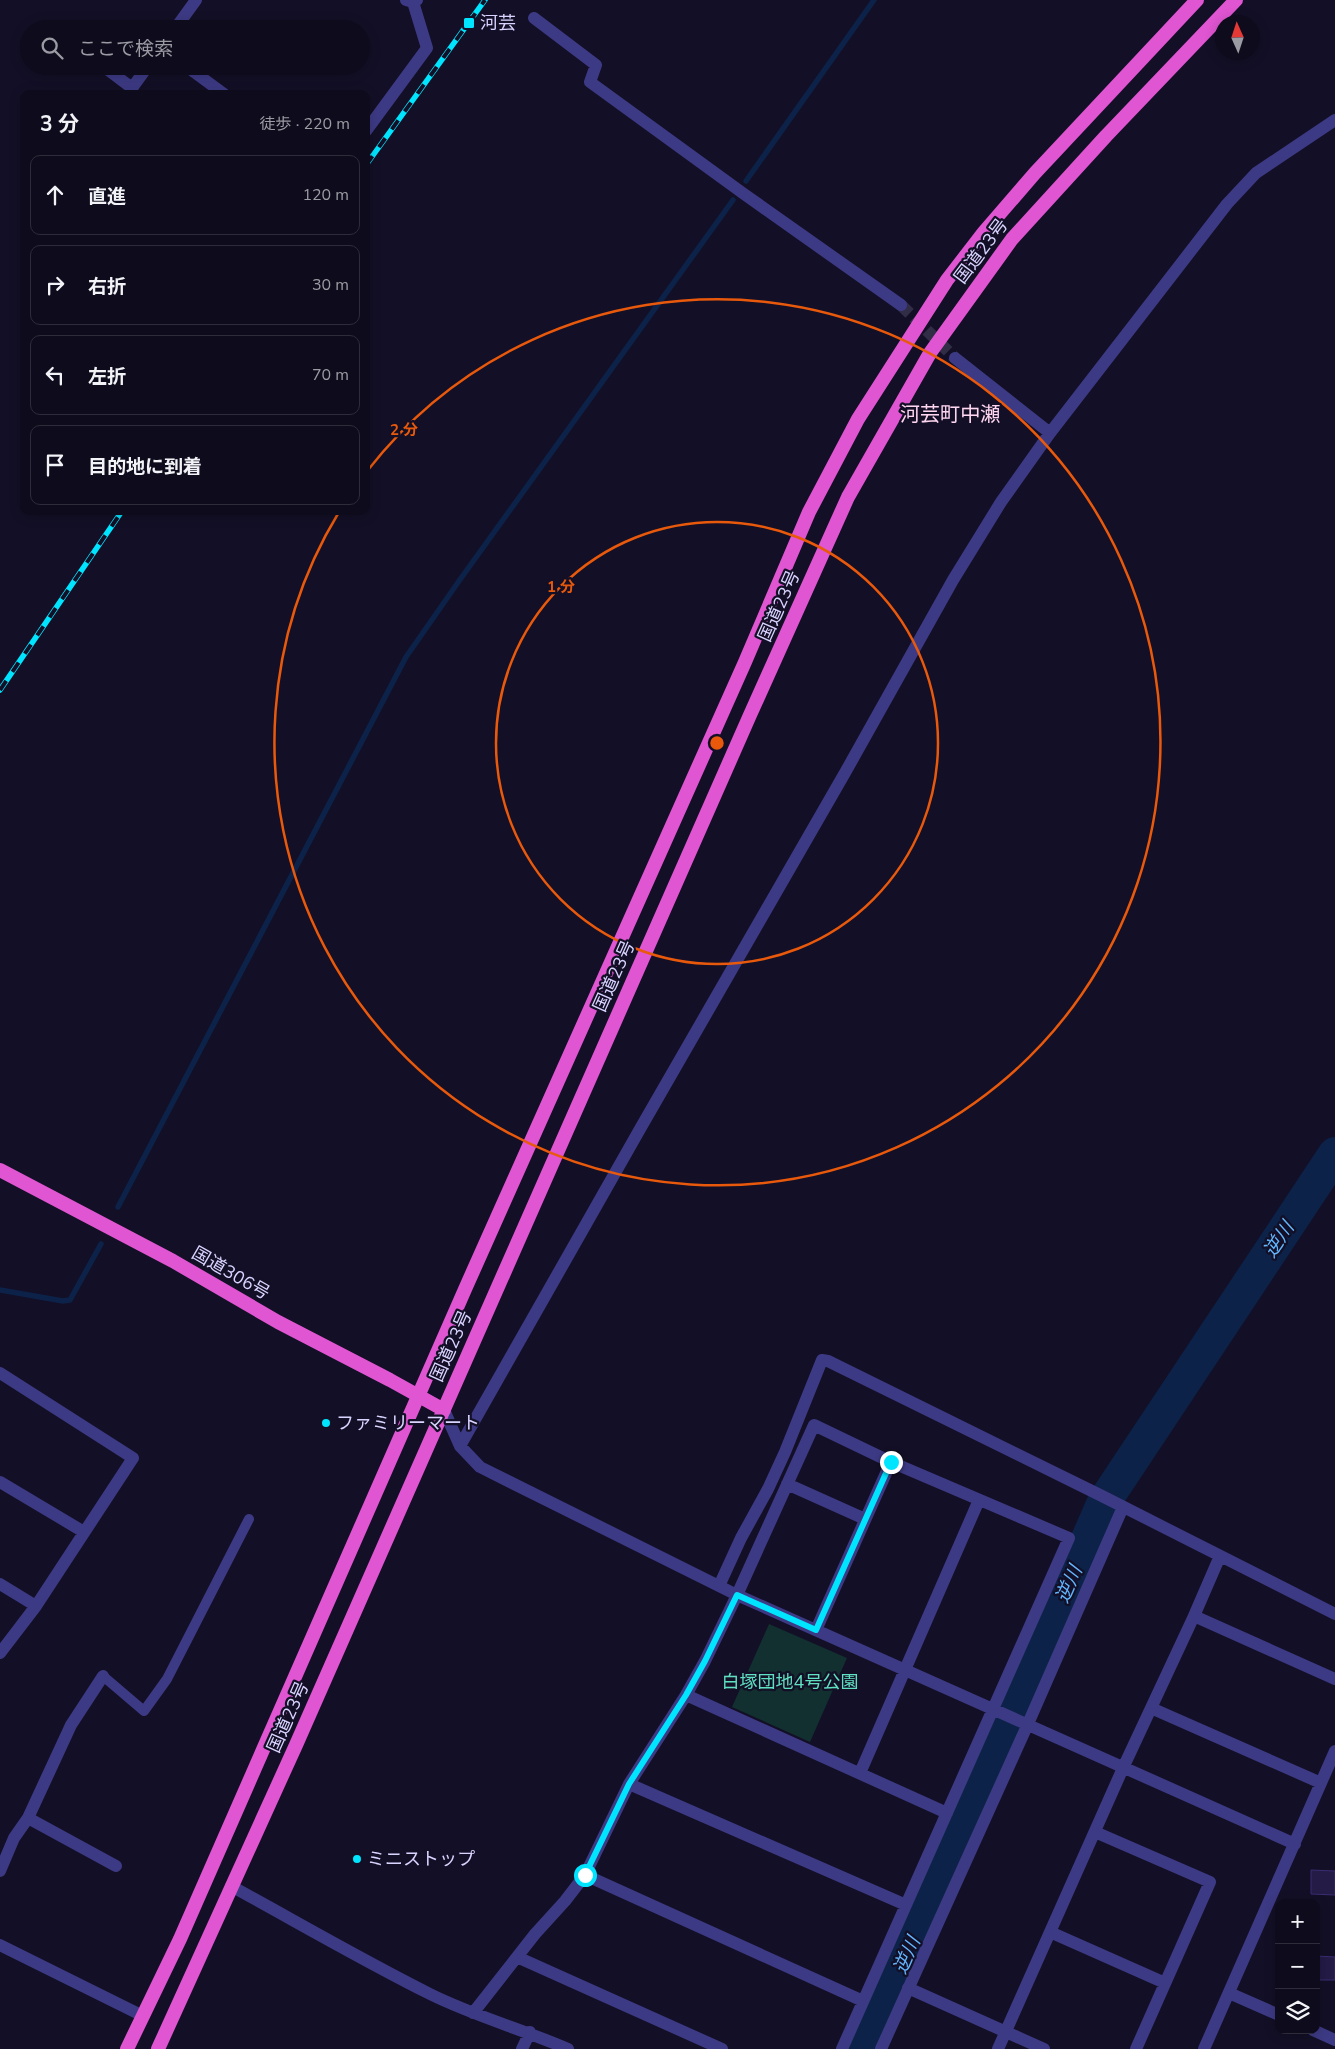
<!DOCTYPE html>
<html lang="ja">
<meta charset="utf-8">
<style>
:root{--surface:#0e0b1c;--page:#171425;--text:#f1f3f6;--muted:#9b9ba3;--line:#2e2b3b}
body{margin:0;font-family:"Nunito Sans","Noto Sans JP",sans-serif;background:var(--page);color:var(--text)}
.controls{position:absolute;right:15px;bottom:15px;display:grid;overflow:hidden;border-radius:10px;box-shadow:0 2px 12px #0003}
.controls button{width:45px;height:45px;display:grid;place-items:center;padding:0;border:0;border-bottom:1px solid var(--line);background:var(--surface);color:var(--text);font:25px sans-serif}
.compass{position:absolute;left:1215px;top:15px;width:45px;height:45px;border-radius:50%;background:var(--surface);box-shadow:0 2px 12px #0003;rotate:357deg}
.stop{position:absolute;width:15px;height:15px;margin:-11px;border:4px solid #00e5ff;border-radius:50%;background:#fff}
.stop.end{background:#00e5ff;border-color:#fff;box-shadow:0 1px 5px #0008}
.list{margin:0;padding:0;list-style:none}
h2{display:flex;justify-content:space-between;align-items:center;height:65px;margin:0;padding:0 20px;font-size:21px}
h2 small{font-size:16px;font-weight:400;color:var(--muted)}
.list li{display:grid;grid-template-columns:32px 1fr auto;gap:15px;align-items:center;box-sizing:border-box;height:80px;margin:0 10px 10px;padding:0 10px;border:1px solid var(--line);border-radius:10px}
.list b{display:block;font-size:19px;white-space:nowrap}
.list em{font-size:16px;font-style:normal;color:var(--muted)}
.icon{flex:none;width:28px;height:28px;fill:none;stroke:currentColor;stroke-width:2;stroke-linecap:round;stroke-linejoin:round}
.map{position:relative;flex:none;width:1335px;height:2049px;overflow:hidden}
.search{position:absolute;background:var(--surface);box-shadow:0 2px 12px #0003;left:20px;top:20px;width:350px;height:55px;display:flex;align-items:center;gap:12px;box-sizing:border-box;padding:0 18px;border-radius:28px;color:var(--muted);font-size:19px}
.panel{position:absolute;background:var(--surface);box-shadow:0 2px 12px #0003;left:20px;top:90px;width:350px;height:425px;border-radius:10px}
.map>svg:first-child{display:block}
.green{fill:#12302f}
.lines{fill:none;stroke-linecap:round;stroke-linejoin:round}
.stream{stroke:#0c2248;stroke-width:5.5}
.river{stroke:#0c2248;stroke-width:34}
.building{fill:#241b47;stroke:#3b2d73}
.minor-tunnel{stroke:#312d47;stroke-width:12;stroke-dasharray:12 6;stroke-linecap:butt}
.service{stroke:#3d3a85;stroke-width:10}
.minor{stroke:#3d3a85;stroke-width:12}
.tertiary{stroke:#3d3a85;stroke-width:12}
.trunk{stroke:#e055d1;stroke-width:14}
.rail-casing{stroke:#00e5ff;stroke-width:5.5}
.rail{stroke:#130f26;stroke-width:4;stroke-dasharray:11;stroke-linecap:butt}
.route{stroke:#00e5ff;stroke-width:6}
.ring{fill:none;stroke:#e8590c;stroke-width:2.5}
.poi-dot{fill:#00e5ff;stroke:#130f26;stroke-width:2}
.labels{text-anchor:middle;stroke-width:4.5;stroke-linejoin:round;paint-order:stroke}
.poi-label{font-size:18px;fill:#d9d4ff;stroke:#130f26;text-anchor:start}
.street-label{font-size:18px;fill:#d9d4ff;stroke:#130f26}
.park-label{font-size:18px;fill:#5fe0c0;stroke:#130f26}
.water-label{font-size:19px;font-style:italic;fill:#62b6ff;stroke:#130f26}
.quarter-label{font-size:20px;fill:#ffd6f0;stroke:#130f26}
.centre{fill:#e8590c;stroke:#130f26;stroke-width:2.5}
.ring-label{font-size:15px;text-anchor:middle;font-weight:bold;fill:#e8590c;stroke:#130f26;stroke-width:4.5;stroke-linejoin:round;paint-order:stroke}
</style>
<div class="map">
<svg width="1335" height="2049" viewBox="0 0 1335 2049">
<rect width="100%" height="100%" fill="#130f26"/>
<!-- green -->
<path class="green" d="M769,1624L847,1658L810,1742L732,1707Z"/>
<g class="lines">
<!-- stream -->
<path class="stream" d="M746,181L874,0
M118,1207L406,657L459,581L733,200
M0,1290L63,1301L70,1300L101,1244"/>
<!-- river -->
<path class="river" d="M865,2049L1104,1502L1335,1154"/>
</g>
<!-- building -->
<path class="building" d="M1311,1870L1335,1871V1895L1311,1894Z
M1316,1956L1335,1957V1980H1316Z"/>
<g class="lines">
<!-- minor-tunnel -->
<path class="minor-tunnel" d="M901,305L955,358"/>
<!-- service -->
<path class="service" d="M103,1676L144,1711L167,1679L249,1519"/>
<!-- minor -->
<path class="minor" d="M534,18L596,65L590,82L744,194L901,305
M175,29L196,0
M103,66L132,88
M186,66L224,94
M133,94L132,88L148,66
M366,131L427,48L413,2
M955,358L1050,433
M0,1373L133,1458L36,1606L0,1653
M444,1410L460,1446L480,1467L737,1595L1295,1844
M460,1446L640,1129L846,771L953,580L1001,502L1050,433L1227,204L1256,173L1335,120
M0,1482L84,1532
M787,1484L865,1519
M0,1584L36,1606
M719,1586L741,1538L768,1489L785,1452L822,1360L828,1361L1102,1496L1335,1614
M1194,1616L1220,1556
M816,1630L891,1462
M686,1695L947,1813
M1151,1708L1321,1783
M860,1773L979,1500
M629,1784L906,1905
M28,1818L116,1866
M1095,1832L1210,1882L1136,2049
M0,1871L14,1838L28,1818L71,1725L103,1676
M585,1875L863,2001
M231,1886C297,1922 362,1960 430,1994C474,2016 522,2029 568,2049
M1050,1932L1165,1983
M0,1945L143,2016
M517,1957L722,2049
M908,1988L1044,2049
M1229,1993L1279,2015
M473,2013L535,1934L565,1901L585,1875L629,1784L686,1695L705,1661L737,1595L814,1425L891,1462L1069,1538L842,2049
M1313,2030L1335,2040
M522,2049L530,2032
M881,2049L1027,1726L1123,1507
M998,2049L1123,1768L1194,1616L1335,1679
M1204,2049L1335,1751"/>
<!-- tertiary -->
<path class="tertiary" d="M406,0L413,2L417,0"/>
<!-- trunk -->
<path class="trunk" d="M0,1170L173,1261L278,1322L390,1380L444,1410
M127,2049L180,1939L466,1287L745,662L809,512L858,419L947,280L984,232L1035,173L1197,0
M158,2049L296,1745L750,715L848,497L930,353L1012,239L1106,136L1236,0"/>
<!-- rail casing -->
<g class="rail-casing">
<path id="rail" d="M366,165L485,0
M0,690L122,511"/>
</g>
<!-- rail -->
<use href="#rail" class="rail"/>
</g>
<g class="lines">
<!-- route -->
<path class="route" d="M585,1875L629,1784L686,1695L705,1661L737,1595L816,1630L891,1462"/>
</g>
<!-- distance rings -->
<g class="ring">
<circle cx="717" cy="743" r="221"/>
<path d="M368 470A443 443 0 1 1 339 512"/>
</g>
<!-- markers -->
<g class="poi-dot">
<rect x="463" y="17" width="12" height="12" rx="2.5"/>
<circle cx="326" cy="1423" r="5"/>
<circle cx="357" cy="1859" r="5"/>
</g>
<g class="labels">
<!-- poi labels -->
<g class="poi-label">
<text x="480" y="29">河芸</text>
<text x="336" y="1429">ファミリーマート</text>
<text x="367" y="1865">ミニストップ</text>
</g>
<!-- street labels -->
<g class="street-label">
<text transform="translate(981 251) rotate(-53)" y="6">国道23号</text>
<text transform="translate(779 606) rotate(-66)" y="6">国道23号</text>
<text transform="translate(614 976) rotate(-66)" y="6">国道23号</text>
<text transform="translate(231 1273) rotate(30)" y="6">国道306号</text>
<text transform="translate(451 1346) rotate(-66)" y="6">国道23号</text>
<text transform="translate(288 1717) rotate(-66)" y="6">国道23号</text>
</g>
<!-- park labels -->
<g class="park-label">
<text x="790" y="1688">白塚団地4号公園</text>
</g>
<!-- water labels -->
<g class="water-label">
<text transform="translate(1278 1239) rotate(-56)" y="7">逆川</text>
<text transform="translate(1068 1584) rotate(-66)" y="7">逆川</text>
<text transform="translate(906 1955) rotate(-66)" y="7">逆川</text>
</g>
<!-- quarter labels -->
<g class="quarter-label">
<text x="950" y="421">河芸町中瀬</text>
</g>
</g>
<circle cx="717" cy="743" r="8" class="centre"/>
<g class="ring-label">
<text x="404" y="435">2 分</text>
<text x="561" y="592">1 分</text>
</g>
</svg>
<div class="controls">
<button>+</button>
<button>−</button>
<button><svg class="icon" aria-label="layers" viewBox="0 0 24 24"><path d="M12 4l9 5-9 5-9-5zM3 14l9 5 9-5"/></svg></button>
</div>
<svg class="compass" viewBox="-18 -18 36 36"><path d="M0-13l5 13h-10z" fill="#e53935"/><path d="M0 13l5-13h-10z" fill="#9b9ba3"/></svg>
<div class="stop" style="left:585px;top:1875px"></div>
<div class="stop end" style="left:891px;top:1462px"></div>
<div class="search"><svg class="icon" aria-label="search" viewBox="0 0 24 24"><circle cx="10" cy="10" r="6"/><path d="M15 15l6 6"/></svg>ここで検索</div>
<section class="panel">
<h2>3 分<small>徒歩 · 220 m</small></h2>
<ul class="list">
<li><svg class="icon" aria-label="ahead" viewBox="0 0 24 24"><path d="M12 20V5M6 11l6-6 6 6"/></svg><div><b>直進</b></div><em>120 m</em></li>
<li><svg class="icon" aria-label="right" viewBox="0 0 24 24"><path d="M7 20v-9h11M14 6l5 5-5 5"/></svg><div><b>右折</b></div><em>30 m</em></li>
<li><svg class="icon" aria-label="left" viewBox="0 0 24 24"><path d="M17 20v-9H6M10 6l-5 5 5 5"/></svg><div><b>左折</b></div><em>70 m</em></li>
<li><svg class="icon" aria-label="arrive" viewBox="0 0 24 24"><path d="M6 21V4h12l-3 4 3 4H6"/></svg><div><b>目的地に到着</b></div></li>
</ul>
</section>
</div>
